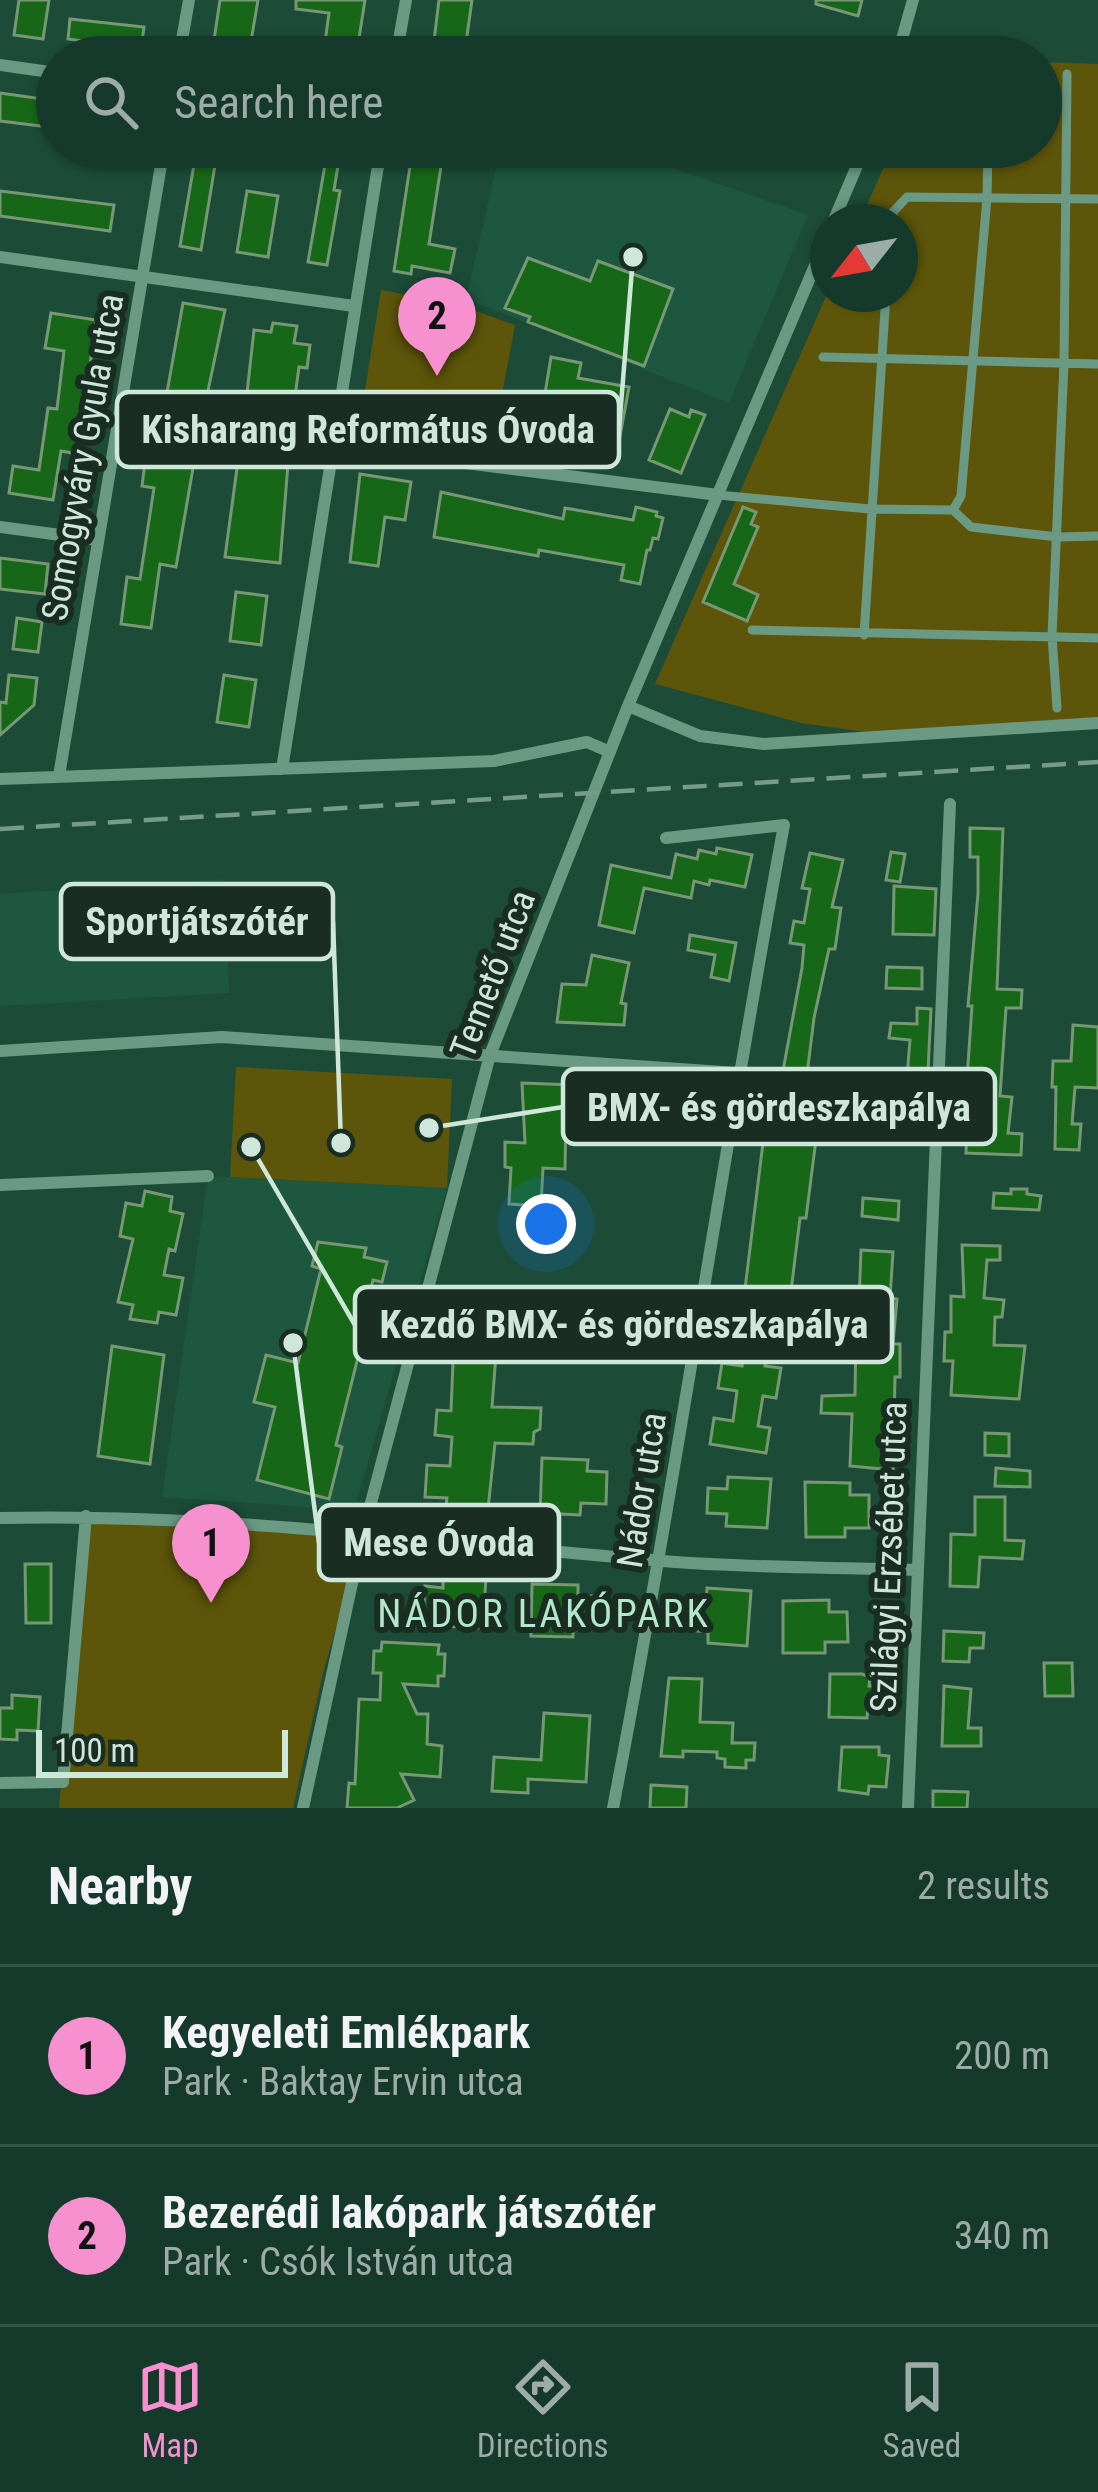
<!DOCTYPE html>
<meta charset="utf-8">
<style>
:root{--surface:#15392a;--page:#224436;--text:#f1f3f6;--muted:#9daca8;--line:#345347;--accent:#f690cf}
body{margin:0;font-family:"Roboto Condensed",sans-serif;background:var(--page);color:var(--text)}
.compass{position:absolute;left:810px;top:204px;width:108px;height:108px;border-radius:50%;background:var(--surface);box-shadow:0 3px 9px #0004;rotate:239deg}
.scale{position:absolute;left:36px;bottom:30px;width:252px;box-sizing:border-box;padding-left:12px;border:6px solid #cee7da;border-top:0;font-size:33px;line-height:42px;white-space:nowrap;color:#cee7da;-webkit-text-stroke:9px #192d23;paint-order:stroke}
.you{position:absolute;left:546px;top:1224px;width:42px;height:42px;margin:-30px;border:9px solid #fff;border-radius:50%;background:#1a73e8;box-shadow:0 0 0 18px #1a73e833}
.badge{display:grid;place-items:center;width:78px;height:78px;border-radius:50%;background:var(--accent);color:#111;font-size:39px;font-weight:700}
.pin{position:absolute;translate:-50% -99px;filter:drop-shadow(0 3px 6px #0008)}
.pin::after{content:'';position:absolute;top:63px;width:42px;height:36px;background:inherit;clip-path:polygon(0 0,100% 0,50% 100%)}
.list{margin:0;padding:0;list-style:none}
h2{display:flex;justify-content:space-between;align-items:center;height:156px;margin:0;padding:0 48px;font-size:51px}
h2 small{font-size:39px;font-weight:400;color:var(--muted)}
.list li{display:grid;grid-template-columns:78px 1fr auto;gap:36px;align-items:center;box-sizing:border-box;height:180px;padding:0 48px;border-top:3px solid var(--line)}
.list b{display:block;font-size:45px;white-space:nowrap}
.list p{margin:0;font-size:39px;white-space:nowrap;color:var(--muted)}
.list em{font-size:39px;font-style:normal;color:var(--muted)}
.icon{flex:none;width:66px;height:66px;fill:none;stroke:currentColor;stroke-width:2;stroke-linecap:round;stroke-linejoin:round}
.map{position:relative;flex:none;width:1098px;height:1808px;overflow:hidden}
.search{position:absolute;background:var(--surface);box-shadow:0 3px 9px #0004;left:36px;right:36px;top:36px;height:132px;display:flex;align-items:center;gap:30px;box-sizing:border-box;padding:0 42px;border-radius:66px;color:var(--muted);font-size:45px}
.sheet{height:516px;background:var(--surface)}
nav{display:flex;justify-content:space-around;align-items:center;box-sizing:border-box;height:168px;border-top:3px solid var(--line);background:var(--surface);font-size:33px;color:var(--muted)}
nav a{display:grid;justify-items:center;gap:6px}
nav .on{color:var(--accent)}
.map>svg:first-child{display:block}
.built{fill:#1d573f}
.green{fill:#5d560a}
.building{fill:#176718;stroke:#789875;stroke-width:3}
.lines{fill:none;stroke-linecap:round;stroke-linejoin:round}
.service{stroke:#6a9a83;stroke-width:9}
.minor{stroke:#6a9a83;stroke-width:12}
.rail{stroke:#769b8a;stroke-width:4.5;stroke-dasharray:24 12;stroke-linecap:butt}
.labels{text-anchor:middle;stroke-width:12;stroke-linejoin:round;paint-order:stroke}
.street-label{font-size:36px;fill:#cee7da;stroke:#192d23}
.neighbourhood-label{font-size:39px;letter-spacing:3px;fill:#b3e6cd;stroke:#192d23}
.leader{fill:none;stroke:#cee7da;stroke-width:4.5}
.callout-dot{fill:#cee7da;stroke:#192d23;stroke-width:4.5}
.callout{fill:#192d23;stroke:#cee7da;stroke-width:4.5}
.callout-label{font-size:39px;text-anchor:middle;font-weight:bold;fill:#cee7da}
</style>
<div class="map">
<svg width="1098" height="1808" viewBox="0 0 1098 1808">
<rect width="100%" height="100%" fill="#1c4c38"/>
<!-- built -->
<path class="built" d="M501,147H611L808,215L729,403L466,299Z
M224,879L229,993L0,1006V894Z
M208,1176L447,1188L354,1510L162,1497Z"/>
<!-- green -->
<path class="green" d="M1041,62L1098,64V722L917,739L801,723L655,684L828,292L900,294V222H859L893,147H1041Z
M381,290L454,303L515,325L493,443L359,427Z
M236,1067L452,1079L447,1188L230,1177Z
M86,1516L363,1533L323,1673L293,1808H59Z"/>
<!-- building -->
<path class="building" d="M19,0H49L43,39L14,35Z
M220,0H258L249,53L213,47Z
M296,0H365L356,57H323L329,13L296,9Z
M439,0H472L464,57H432Z
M816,0H862L858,16L816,4Z
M70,19L144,27L141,49L68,39Z
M0,93L57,101V128L0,121Z
M197,147H218L201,250L180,246Z
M309,147H341L334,190L340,191L327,265L308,262L325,165L306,162Z
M413,147H444L429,244L455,249L450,273L412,266L411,274L394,271Z
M0,191L114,205L110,231L0,216Z
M247,191L278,196L268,257L237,252Z
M528,258L590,281L598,261L673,289L644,366L528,322L530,317L505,308Z
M183,303L225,310L206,400L196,399L187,467L193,468L176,567L160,564L151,628L121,624L127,577L140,579L154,488L142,486L151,414L160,415L164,409Z
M51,313L96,320L78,454L61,451L53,500L9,493L13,466L39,470L48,408L57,409L64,351L45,348Z
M273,323L297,326L294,343L310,345L307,368L299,367L291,426L244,420L254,330L271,332Z
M551,357L581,363L578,378L629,387L617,453L582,447L586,426L541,418Z
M670,409L689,417L691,410L705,415L681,473L649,460Z
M240,446L289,452L280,563L225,557Z
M360,474L411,482L405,520L385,517L378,566L350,562Z
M441,492L563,519L565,508L633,520L636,507L657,512L656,516L663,518L658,539L653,538L650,550H647L640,584L621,580L624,565L539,550L538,556L434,537Z
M743,507L756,512L751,524L758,527L734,584L758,595L747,621L703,602Z
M0,558L48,564L45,594L0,589Z
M236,592L267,596L261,645L230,641Z
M17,618L42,622L38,652L13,649Z
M9,675L37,678L34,705L0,735V702L6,703Z
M224,675L256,680L249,727L217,722Z
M970,828L1003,829L997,989L1022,990L1021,1008H1006L1000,1096L1012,1097L1008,1133L1022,1134L1021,1155L966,1153L967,1124L964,1123L972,1006H968L978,894V857H970Z
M717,848L752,855L745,887L710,880L709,885L694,881L691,898L644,888L634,933L599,925L611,865L671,878L676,854L697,859L699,850L716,854Z
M891,852L905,854L900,882L886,880Z
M810,853L843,860L832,907L841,908L835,949H829L814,1018L803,1106L820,1108L806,1218H800L785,1340L770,1339L765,1366L781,1368L776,1398L763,1396L758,1426L770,1428L766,1453L710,1444L714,1418L733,1421L737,1391L718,1388L722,1363L742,1366L748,1328L736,1327L739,1289H745L768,1102L777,1103L802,968L804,945L790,943L794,921L804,923L810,889L802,888Z
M894,886L936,889L934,935L893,934Z
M690,935L736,943L729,981L711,977L715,955L688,950Z
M592,955L629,963L621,1003L626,1004L624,1025L557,1022L562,984L586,985Z
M887,967L922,968V989L886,988Z
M917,1008L931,1009L927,1091L871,1087V1074L907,1076L910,1040L889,1038L891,1023L917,1024Z
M1073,1025L1098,1027V1088L1075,1087L1072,1124H1081L1079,1150L1055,1149L1056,1087H1052L1053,1061H1071Z
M522,1083L600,1086L599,1114L566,1113L565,1169L543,1168L541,1206L509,1204L511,1168L505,1167V1142L525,1143Z
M1011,1189H1027V1194L1041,1196L1039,1210L993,1208L994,1193L1011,1194Z
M145,1191L172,1197L170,1211L183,1214L175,1251L169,1249L164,1275L183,1278L176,1315L159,1312L157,1323L130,1319L133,1305L118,1302L133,1239L120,1236L126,1203L142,1206Z
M863,1198L899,1201L898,1220L862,1216Z
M318,1242L366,1248L364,1257L387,1262L382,1282L373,1280L359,1336L363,1337L336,1445L342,1447L329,1499L257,1480L275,1407L254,1402L266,1355L298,1363L321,1269L312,1266Z
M962,1245L1000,1246V1260H987L984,1298L1004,1300L1002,1317H995L994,1345L1025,1346L1019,1399L951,1395L953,1361H944L945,1332H951V1296L964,1297Z
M861,1250L893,1252L890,1298L897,1299L893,1344H900V1377H895L893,1470L850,1466L852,1414L821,1413L822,1396L855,1395L856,1329H852L854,1303H859Z
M468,1314L499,1315L492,1407L541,1408L540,1429L534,1432L533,1444L495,1443L488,1509L446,1506L447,1498L425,1497L427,1465L450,1466L452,1437L435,1435L437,1410L451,1411L453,1362H459L460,1330H467Z
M112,1346L164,1355L150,1464L98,1456Z
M985,1433L1009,1434V1456L985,1455Z
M542,1458L588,1460L587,1471L607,1472L606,1504L581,1503L580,1515L540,1513Z
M996,1468L1030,1471V1487L995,1486Z
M728,1477L771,1479L767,1528L726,1526L727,1514L707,1513L708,1488L727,1489Z
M805,1482L850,1483V1495H869V1528H845V1537H806Z
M975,1497H1005V1540L1024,1541L1022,1559L980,1557L978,1587L950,1586L951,1534L975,1535Z
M25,1564H51V1623H26Z
M443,1574L486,1577L483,1628L441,1626V1614L423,1613L425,1586L443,1588Z
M532,1584L578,1585V1596H597L596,1623H573V1637L531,1636Z
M707,1588L751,1591L747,1646L708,1643V1632L687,1630L688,1602L706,1603Z
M829,1600V1612H847L848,1642H825V1653H783V1601Z
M944,1631L984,1633L983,1648H970L969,1662L943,1661Z
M382,1642L439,1645L438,1654H445L444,1676H438V1686L403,1684L417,1714H428L427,1744L442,1746L440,1777L401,1774L414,1800L397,1808H347L349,1783L355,1784L359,1699L380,1700L381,1673H373L374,1651H381Z
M1044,1663H1072L1073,1696H1045Z
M830,1674H862L870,1677L869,1686H897V1708L868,1706L867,1718L829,1717Z
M669,1678L702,1679L700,1722L733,1723L732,1743H755L754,1760H746V1768L725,1767V1759L717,1758V1752L683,1751V1757L661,1756Z
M944,1686L971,1689L968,1728H981V1746H942Z
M12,1695L40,1697L38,1731L17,1730V1740L0,1739V1708H12Z
M544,1713L590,1716L586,1782L528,1779V1793L492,1791L494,1757L541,1760Z
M842,1747H879V1755L889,1756L886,1787L869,1786L868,1794L839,1790Z
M651,1785L687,1787L686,1808H650Z
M933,1791L968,1792L967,1808H933Z"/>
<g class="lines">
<!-- service -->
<path class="service" d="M893,222V212L907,197L1098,199
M823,357L1098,364
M718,495L870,509L953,510L971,527L1058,537L1098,536
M953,510L961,496L987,198L988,147
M752,630L1098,638
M864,635L886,294
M1057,708L1052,636L1064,363L1067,74"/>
<!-- minor -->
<path class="minor" d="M179,57L189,0
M396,57L406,0
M897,57L913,0
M0,65L57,73
M833,222L865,147
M0,257L354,306
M332,446L718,495
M0,527L98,540
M628,706L700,736L764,744L1098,723
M282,769L381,147
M59,776L164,147
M0,779L494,761L587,742L610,752
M0,1051L222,1037L737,1073
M0,1185L208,1176
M0,1518C221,1513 442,1543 662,1561C746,1568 832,1567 917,1570
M0,1783L63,1782L86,1516
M303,1808L363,1533L490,1055L628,706L828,235
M613,1808C676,1481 723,1152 784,825L666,838
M908,1808L950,804"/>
<!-- rail -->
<path class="rail" d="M0,829L1098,762"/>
</g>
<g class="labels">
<!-- street labels -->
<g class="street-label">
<text transform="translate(82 457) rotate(-80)" y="13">Somogyváry Gyula utca</text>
<text transform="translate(492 974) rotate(-69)" y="13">Temető utca</text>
<text transform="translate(641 1490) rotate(-81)" y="13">Nádor utca</text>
<text transform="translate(888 1557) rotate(-88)" y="13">Szilágyi Erzsébet utca</text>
</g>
<!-- neighbourhood labels -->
<g class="neighbourhood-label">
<text x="544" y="1627">NÁDOR LAKÓPARK</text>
</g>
</g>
<!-- callouts -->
<path class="leader" d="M633 257L619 429M341 1143L333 921M429 1128L563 1107M251 1147L355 1325M293 1343L319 1543"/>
<g class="callout-dot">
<circle cx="633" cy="257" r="12"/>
<circle cx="341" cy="1143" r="12"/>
<circle cx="429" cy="1128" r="12"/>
<circle cx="251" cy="1147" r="12"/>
<circle cx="293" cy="1343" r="12"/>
</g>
<g class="callout">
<rect x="117" y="392" width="502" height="75" rx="12"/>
<rect x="61" y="884" width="272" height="75" rx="12"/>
<rect x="563" y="1069" width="432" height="75" rx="12"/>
<rect x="355" y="1287" width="537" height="75" rx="12"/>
<rect x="319" y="1505" width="240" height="75" rx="12"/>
</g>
<g class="callout-label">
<text x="368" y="443">Kisharang Református Óvoda</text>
<text x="197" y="935">Sportjátszótér</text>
<text x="779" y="1121">BMX- és gördeszkapálya</text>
<text x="624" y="1338">Kezdő BMX- és gördeszkapálya</text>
<text x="439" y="1556">Mese Óvoda</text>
</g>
</svg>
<svg class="compass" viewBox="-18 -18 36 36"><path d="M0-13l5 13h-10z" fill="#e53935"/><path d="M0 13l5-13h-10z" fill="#9daca8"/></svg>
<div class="scale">100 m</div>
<div class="you"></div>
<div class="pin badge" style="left:211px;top:1603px">1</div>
<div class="pin badge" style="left:437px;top:376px">2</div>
<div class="search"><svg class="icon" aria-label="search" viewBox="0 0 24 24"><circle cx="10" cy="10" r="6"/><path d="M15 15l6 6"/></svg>Search here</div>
</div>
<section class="sheet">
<h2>Nearby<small>2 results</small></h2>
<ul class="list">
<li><span class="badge">1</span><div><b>Kegyeleti Emlékpark</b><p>Park · Baktay Ervin utca</p></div><em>200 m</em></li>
<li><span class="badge">2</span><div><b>Bezerédi lakópark játszótér</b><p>Park · Csók István utca</p></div><em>340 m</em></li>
</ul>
</section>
<nav>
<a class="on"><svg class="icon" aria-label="map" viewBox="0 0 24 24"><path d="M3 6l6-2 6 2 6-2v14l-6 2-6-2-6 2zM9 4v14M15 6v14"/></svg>Map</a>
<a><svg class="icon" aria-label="directions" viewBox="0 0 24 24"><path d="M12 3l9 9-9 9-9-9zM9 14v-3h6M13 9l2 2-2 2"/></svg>Directions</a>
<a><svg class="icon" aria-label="saved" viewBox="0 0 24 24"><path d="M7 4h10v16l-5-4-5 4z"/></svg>Saved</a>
</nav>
